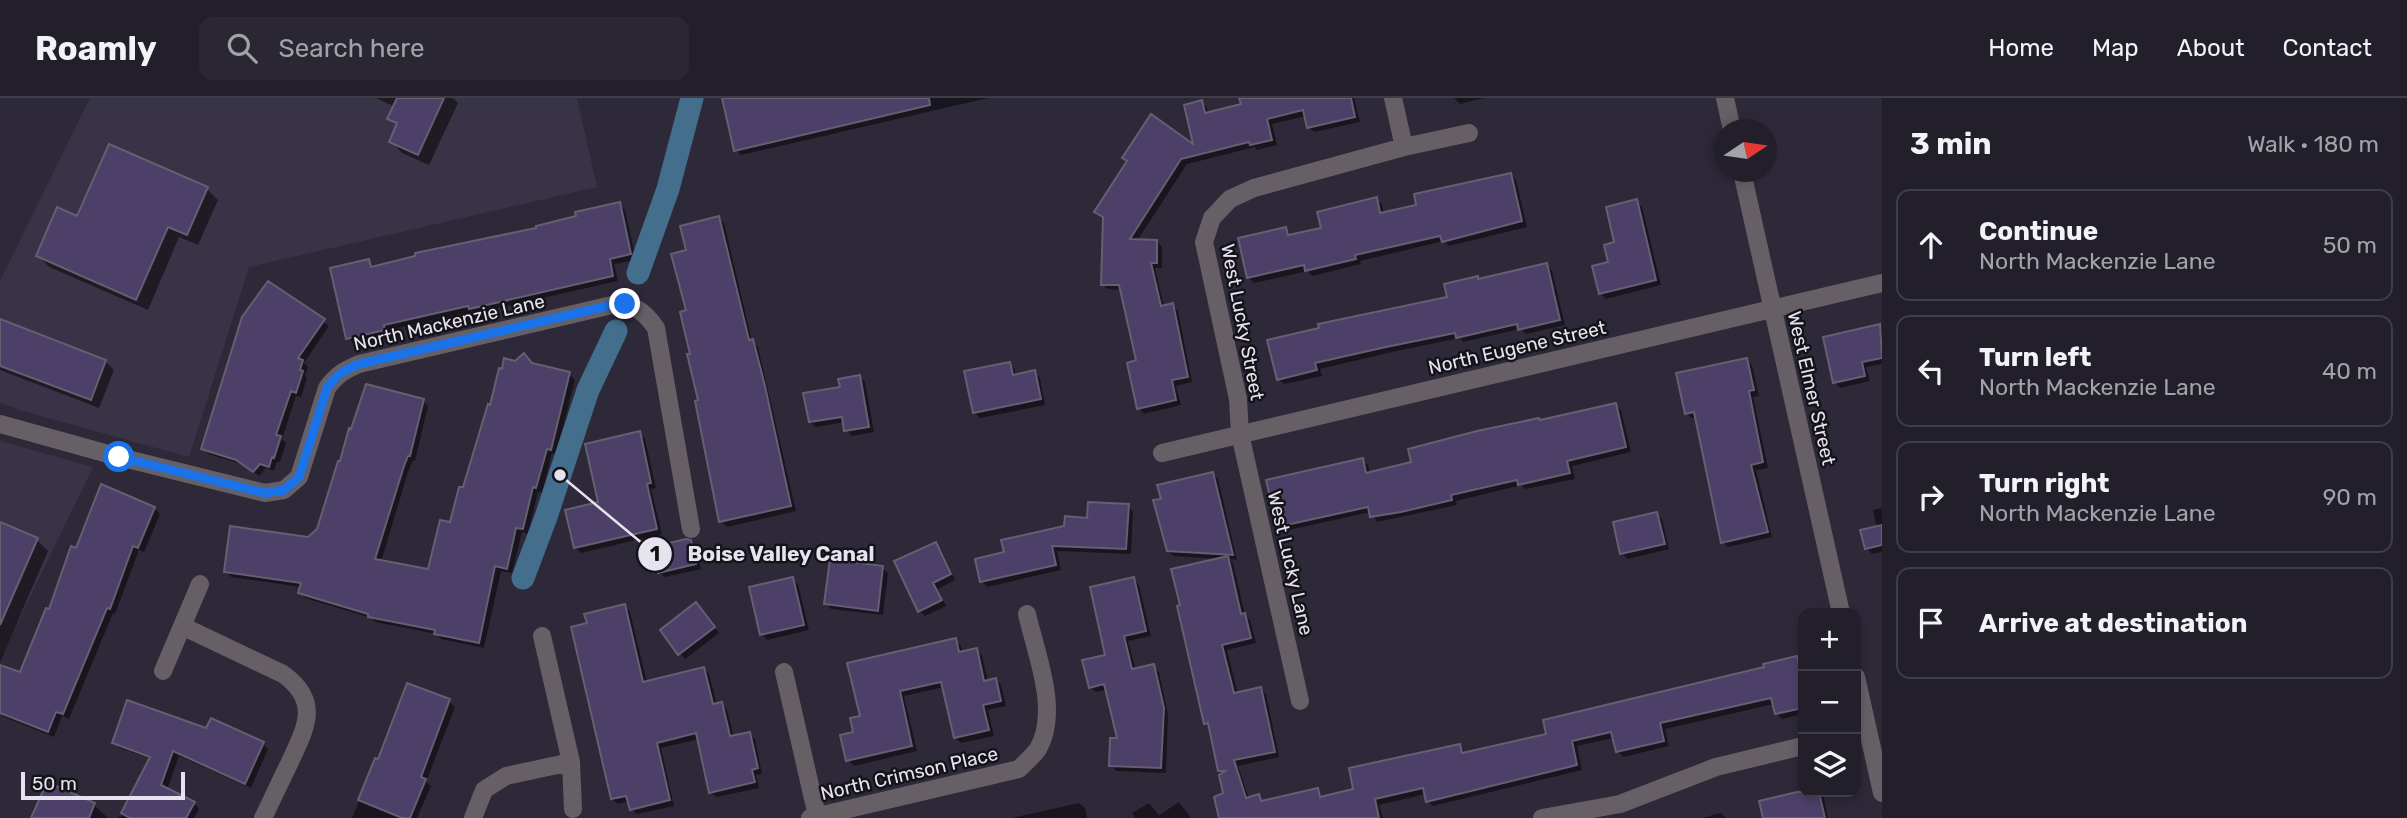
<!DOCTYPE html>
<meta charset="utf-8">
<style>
:root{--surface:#221f2b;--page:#2a2733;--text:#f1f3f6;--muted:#a2a2a9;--line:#3f3d47}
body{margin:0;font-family:Rubik,sans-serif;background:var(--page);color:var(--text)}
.controls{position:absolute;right:21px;bottom:21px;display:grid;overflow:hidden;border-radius:14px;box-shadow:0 4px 10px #0003}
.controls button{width:63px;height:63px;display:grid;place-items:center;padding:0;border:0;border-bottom:2px solid var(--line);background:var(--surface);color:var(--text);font:35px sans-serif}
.compass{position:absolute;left:1714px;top:21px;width:63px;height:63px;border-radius:50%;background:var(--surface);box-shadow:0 4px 10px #0003;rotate:77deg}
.scale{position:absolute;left:21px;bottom:18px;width:164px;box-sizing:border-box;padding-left:7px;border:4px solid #e6e3ee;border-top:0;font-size:19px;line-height:24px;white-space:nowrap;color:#e6e3ee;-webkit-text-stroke:5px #15131a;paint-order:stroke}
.stop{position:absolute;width:21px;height:21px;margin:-16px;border:5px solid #1a73e8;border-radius:50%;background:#fff}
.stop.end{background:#1a73e8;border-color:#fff;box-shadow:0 2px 7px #0008}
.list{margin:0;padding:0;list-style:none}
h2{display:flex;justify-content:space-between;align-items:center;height:91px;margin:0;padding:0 28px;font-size:30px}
h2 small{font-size:23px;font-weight:400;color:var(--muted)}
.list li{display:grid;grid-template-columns:46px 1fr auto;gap:21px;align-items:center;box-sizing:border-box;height:112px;margin:0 14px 14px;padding:0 14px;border:2px solid var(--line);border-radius:14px}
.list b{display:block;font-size:26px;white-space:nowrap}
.list p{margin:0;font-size:23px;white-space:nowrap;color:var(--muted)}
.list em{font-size:23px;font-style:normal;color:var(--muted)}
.icon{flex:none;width:38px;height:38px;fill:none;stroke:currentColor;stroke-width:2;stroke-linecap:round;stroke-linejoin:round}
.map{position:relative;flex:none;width:1882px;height:720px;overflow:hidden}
header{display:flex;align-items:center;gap:42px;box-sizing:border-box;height:98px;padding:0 35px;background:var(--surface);border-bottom:2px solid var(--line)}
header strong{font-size:33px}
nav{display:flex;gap:38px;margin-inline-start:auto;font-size:24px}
.search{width:490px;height:63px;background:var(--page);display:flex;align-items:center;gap:18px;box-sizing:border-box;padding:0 24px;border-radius:14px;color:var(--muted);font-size:26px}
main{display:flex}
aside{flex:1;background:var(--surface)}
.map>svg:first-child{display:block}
.built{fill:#393347}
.shadow{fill:#0007}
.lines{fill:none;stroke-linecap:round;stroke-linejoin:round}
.canal{stroke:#436e8c;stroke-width:23}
.building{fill:#4c4069;stroke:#645f71;stroke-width:2}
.minor{stroke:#666066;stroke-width:18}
.route{stroke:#1a73e8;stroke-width:9}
.labels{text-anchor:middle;stroke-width:5;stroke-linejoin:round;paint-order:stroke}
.street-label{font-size:19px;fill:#e6e3ee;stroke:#15131a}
.leader{fill:none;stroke:#e6e3ee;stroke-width:2.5}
.callout-dot{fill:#e6e3ee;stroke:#15131a;stroke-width:2.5}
.mark-label{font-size:21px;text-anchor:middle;font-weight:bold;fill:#111}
.callout-label{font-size:21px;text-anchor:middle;font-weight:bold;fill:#e6e3ee;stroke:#15131a;stroke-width:5;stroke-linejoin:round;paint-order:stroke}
</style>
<header>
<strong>Roamly</strong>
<div class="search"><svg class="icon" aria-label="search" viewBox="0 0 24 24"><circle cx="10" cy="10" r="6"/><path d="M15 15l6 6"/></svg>Search here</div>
<nav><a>Home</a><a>Map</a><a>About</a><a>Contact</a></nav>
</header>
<main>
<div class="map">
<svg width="1882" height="720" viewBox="0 0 1882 720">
<rect width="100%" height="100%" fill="#2e2939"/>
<!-- built -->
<path class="built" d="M90,0H577L597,89L249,169L189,359L19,312L0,304V183Z
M0,343L93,369L0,561Z"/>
<!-- shadow -->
<path class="shadow" d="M376,0H453L458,5L429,67L402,55L391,43L398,28L389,20L395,9Z
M724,0H988L741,57L736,52Z
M1241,0H1354L1360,24L1314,34L1309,29L1306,18L1272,26L1277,47L1257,52L1255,49L1187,66L1137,143H1157L1162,149V170H1155L1164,209L1172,207L1178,213L1192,284L1176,288L1181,307L1144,316L1139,310L1138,264L1122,192L1108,191L1102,186L1104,120L1097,113L1196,50L1201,4L1207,10L1208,16L1243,8Z
M1454,0H1484L1460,6Z
M1511,77L1516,82L1527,129L1449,148L1444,143L1360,163L1361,166L1312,178L1308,173L1254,185L1249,180L1240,141L1286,130L1292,138L1323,131L1376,101L1382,106L1384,116L1418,108Z
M207,91L218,102L198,147L179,139L148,212L49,169L38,157L78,120Z
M1636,103L1642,109L1661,187L1606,201L1600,195L1616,145Z
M619,106L625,112L636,162L614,166L618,183L476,215L474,213L389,232L390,237L354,245L348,240L368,163L374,170L538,132Z
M719,120L724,125L752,243L758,249L796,413L727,429L721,423L700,304L688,214V153Z
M1547,167L1552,173L1565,227L1526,236L1520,231L1463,244L1460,240L1392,254L1320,271L1322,278L1284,286L1278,281L1449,201L1480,183Z
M268,185L329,228L304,265L308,269L305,278L307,280L301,299L296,298L282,341L286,345L280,364H277L274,373L266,370L259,378L244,367L208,356L203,350Z
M0,223L105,263L114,272L99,310L0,272Z
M1879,228L1882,231V266L1866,269L1870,283L1840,290L1835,284Z
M1747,262L1752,267L1759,298L1753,299L1768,370L1756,372L1772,439L1728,449L1723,444L1697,319L1692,320L1686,315Z
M1009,266L1015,272L1016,278L1034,274L1040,280L1045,307L980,320L974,314Z
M532,267L569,276L575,282L556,356L552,355L542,395L538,394L528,436L522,434L512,475L501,473L484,550L441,541L436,536L375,524L371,520L305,500L300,495L301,489L231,479L226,473L309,441L319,431L423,303L428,308L415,363L413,362L408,374L381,464L429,473L451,426L464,391Z
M860,279L865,284L874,334L852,338L846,332L845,324L816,329L810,324L842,290Z
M1615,307L1621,312L1631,354L1572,368L1575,381L1525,391L1522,387L1456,403L1457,407L1377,424L1371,414L1284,433L1279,428L1362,362L1368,367L1370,376L1413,366L1541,324Z
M639,335L645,341L656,390L651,391L662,436L581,455L575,449Z
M1213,376L1218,381L1237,462L1230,461L1233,465L1245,517L1250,522L1256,545L1227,552L1238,596L1260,591L1266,596L1279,659L1238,668L1249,701L1258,698L1264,704L1317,692L1323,700L1356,692L1460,648L1466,656L1548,637L1797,560L1803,570V616L1782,621L1777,616L1774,606L1665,631L1669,648L1623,659L1618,653L1614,640L1577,648L1582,672L1433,708L1427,703L1426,696L1379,707L1383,720H1223L1224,676L1220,672L1210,630L1206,625L1217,461L1174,458L1168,453Z
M1128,408L1133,414L1131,456L1057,453L1061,472L987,489L982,483L1006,455L1066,429Z
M154,410L160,416L144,454L139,452L115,516L113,515L69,621L62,618L54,639L4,619L0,615V611L21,576L50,513Z
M1882,410V454L1872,456L1867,450L1877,430L1873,412Z
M1657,416L1662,421L1669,451L1628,461L1622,455Z
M0,426L37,442L48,453L0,564Z
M690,444L696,450L701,471L665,479L659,474Z
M935,446L941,451L955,482L938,491L946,508L925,518L919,513Z
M882,470L888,475L883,517L831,511L826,505Z
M792,481L798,486L809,532L767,542L762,536Z
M1133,481L1139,487L1151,538L1128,543L1136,572L1153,568L1159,574L1168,617L1166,675L1116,673L1111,667L1119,642L1107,592L1096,594L1090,589L1107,558Z
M625,508L630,514L647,585L704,571L709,576L717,607L721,606L727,612L734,639L749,636L755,641L762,676L756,677L759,690L716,699L711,694L699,641L661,650L674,708L637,716L631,711L630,703L618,706L612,701L589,527Z
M702,512L719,535L685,561L662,533Z
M956,542L961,548L963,555L976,552L982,557L988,584L996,582L1001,587L1006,608L988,612L994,638L961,645L955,640L944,589L904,598L917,653L854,668L848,662L862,619Z
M408,587L449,603L455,609L426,684L431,688L417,720H352L376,662L379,663Z
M207,632L263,646L268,651L251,690L179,658L167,692L194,705L199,711L194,720H118L119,718L121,719L151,661L120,650L114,644Z
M48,686L94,707L108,720H33Z
M1804,694H1820L1823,696L1828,720H1764L1761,704Z
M1179,704L1191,720H1135L1132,715L1149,705L1159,717Z
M1079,705L1085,710L1087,720H1011Z
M1721,715L1726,720H1701Z"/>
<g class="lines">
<!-- canal -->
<path class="canal" d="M638,175L668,91L692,0
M523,480L546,419L588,292L616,233"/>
</g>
<!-- building -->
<path class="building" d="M397,0H444L418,57L389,44L397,25L387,21Z
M722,0H929L930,7L734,53Z
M1239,0H1351L1355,19L1307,30L1303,12L1267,21L1272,42L1250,47L1249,44L1181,61L1130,141L1157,142V165H1151L1161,208L1173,205L1188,279L1172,282L1176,302L1137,311L1127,265L1136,262L1119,187H1101L1103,119L1094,114L1127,63L1122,60L1151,16L1193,46L1184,7L1202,2L1205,15L1241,6Z
M109,46L208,89L187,137L168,129L136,202L36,158L57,109L77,118Z
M1511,75L1522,123L1442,144L1440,138L1355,157L1356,161L1305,173L1304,167L1247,180L1238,140L1286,129L1288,137L1321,130L1317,114L1377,99L1380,115L1416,107L1414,96Z
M1637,101L1656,182L1599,196L1592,168L1608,164L1604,147L1614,144L1606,109Z
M620,104L631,156L610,161L613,178L469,211L468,208L384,227L385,232L346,241L330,170L369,161L371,169L415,158V155L536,130V128L576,118L575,114Z
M719,118L749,242L753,241L765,288L791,408L719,424L695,303L698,302L687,256H690L680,214L686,212L671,156L686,152L680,128Z
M1547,165L1560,222L1518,232L1517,226L1456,240L1455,235L1386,249L1315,265L1317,272L1277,282L1267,242L1319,230L1318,226L1447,199L1444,186L1478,178V181Z
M268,183L325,221L298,260L303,262L300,272L303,273L296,295L291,293L276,337L281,338L274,360L272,359L269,369L260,366L253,374L236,362L201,351L242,219Z
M0,221L106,262L91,302L0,268Z
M1880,226L1882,260L1862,264L1865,278L1833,285L1823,239Z
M524,255L532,265L570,274L551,352L547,351L536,390L533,389L523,431L516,430L507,471L495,468L479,545L434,536L435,532L368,519V516L298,495L301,485L224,474L230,428L308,439L317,431L338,363H340L349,330L351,331L366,286L424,301L410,358H408L404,368L375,461L428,471L440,422L450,424L459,389H463L488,306L490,307L499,270L502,271L504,260L515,263Z
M1747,260L1754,292L1749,293L1763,364L1751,367L1768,434L1721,445L1694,314L1685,316L1676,275Z
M1010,264L1013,277L1035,272L1041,301L973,315L964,273Z
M860,277L869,329L844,333L842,319L809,324L803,295L840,289L838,281Z
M1616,305L1626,349L1567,363L1570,375L1518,387L1517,382L1451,397L1452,402L1401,414L1370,419L1368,409L1277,429L1266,382L1363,360L1366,375L1411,364L1408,351L1477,333L1539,320L1540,322Z
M640,333L651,385L647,386L657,431L574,450L565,412L598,404L585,346Z
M1213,374L1233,457L1167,453L1153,402L1161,401L1157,387Z
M101,386L155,409L138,450L133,448L110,511L107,510L63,616L56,614L48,634L0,615V567L20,574L46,510L49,511L71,448L76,450Z
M1088,404L1129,406L1126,451L1052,448L1056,467L980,484L975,461L1004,454L1001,442L1064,428L1065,418L1087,420Z
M1657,414L1665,446L1620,456L1613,424Z
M0,424L38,440L0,527Z
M1882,427V447L1865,451L1860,432Z
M686,441L691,442L696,466L658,475L652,449Z
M936,444L951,476L933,485L942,502L918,514L894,463Z
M1228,458L1241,516L1245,515L1251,540L1222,547L1234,595L1261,589L1275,654L1234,662L1246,700L1259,696L1261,703L1318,690L1320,699L1353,691L1349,670L1460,646L1462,655L1546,636L1543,622L1764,569L1763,566L1797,558L1803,585V610L1775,616L1771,600L1660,625L1664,643L1616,654L1611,634L1572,643L1577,667L1426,704L1423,690L1375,701L1379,720H1219L1214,699L1223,695L1219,677L1225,673H1218L1208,625L1204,626L1177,508L1180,507L1171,471Z
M830,461L883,468L878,513L824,506Z
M793,479L804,527L760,537L749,489Z
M1134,479L1146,533L1124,538L1132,571L1154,566L1164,610L1161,670L1109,668L1110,640H1117L1104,586L1089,590L1082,562L1105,557L1090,489Z
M696,504L715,529L678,557L660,532Z
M625,506L643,584L704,569L713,606L722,604L730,638L750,634L758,670L752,672L755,684L709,695L696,635L657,645L670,702L630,712L626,698L611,701L571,529L587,525L584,516Z
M956,540L959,554L977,550L984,583L996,580L1001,603L983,607L989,632L954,640L941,584L900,593L912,648L846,663L840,637L853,634L850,620L860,618L847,565Z
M407,585L450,601L421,679L426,681L410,720H402L358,702L375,660L378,661Z
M127,602L206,630L211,620L264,644L245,686L173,653L161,687L195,704L186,720H130L121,715L150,659L112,645Z
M47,684L95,705L89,720H31Z
M1797,694H1819L1825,720H1763L1759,703Z"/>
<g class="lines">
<!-- minor -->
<path class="minor" d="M1393,0L1404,49
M1725,0L1732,32
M1742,74L1841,515
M0,326L119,359L265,395L284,392L299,379L327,290C336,277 345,272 359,266L612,207C634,205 644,213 656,230L691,431
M1162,355L1882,185
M182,528L283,576C322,604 305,631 289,666C280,684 272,702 263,720
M542,538L571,664L573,711
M163,573L200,486
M784,574L817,718
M1856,579L1882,695
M1300,603L1240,336L1238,301L1204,144L1212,120L1230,101L1254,90L1404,49L1469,35
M473,720L484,692L506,678L571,664
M810,720L1019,671C1025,665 1033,658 1038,651C1060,613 1036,556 1027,516
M1542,720L1620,706L1716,669L1803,648"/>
</g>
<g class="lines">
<!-- route -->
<path class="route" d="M119,359L265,395L284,392L299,379L327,290C336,277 344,272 359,266L612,207L625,206"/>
</g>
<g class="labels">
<!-- street labels -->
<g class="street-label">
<text transform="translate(449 224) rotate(-13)" y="7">North Mackenzie Lane</text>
<text transform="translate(1243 224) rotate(79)" y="7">West Lucky Street</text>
<text transform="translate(1517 249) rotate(-13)" y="7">North Eugene Street</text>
<text transform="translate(1812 290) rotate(77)" y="7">West Elmer Street</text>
<text transform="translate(1291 465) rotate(77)" y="7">West Lucky Lane</text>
<text transform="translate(909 675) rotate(-13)" y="7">North Crimson Place</text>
</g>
</g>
<!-- callouts -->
<path class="leader" d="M560 377L655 456"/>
<g class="callout-dot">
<circle cx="560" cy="377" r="7"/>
<circle cx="655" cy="456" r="18"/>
</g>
<g class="mark-label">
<text x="655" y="463">1</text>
</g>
<g class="callout-label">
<text x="781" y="463">Boise Valley Canal</text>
</g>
</svg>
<div class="controls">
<button>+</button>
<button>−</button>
<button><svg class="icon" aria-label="layers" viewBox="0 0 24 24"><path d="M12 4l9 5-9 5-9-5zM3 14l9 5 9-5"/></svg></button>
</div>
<svg class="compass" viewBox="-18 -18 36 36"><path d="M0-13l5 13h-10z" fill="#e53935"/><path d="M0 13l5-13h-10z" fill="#a2a2a9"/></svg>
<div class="scale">50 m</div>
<div class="stop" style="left:119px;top:359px"></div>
<div class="stop end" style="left:625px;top:206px"></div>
</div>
<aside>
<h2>3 min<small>Walk · 180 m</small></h2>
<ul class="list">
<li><svg class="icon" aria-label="ahead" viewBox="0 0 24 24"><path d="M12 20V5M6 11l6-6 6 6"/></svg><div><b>Continue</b><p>North Mackenzie Lane</p></div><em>50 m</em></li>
<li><svg class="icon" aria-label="left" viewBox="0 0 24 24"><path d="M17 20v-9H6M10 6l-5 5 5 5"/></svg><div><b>Turn left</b><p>North Mackenzie Lane</p></div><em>40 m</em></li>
<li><svg class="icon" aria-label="right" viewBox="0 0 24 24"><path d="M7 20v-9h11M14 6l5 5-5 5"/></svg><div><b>Turn right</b><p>North Mackenzie Lane</p></div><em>90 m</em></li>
<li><svg class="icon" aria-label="arrive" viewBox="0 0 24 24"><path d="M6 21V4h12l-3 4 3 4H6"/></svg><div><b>Arrive at destination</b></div></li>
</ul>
</aside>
</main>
